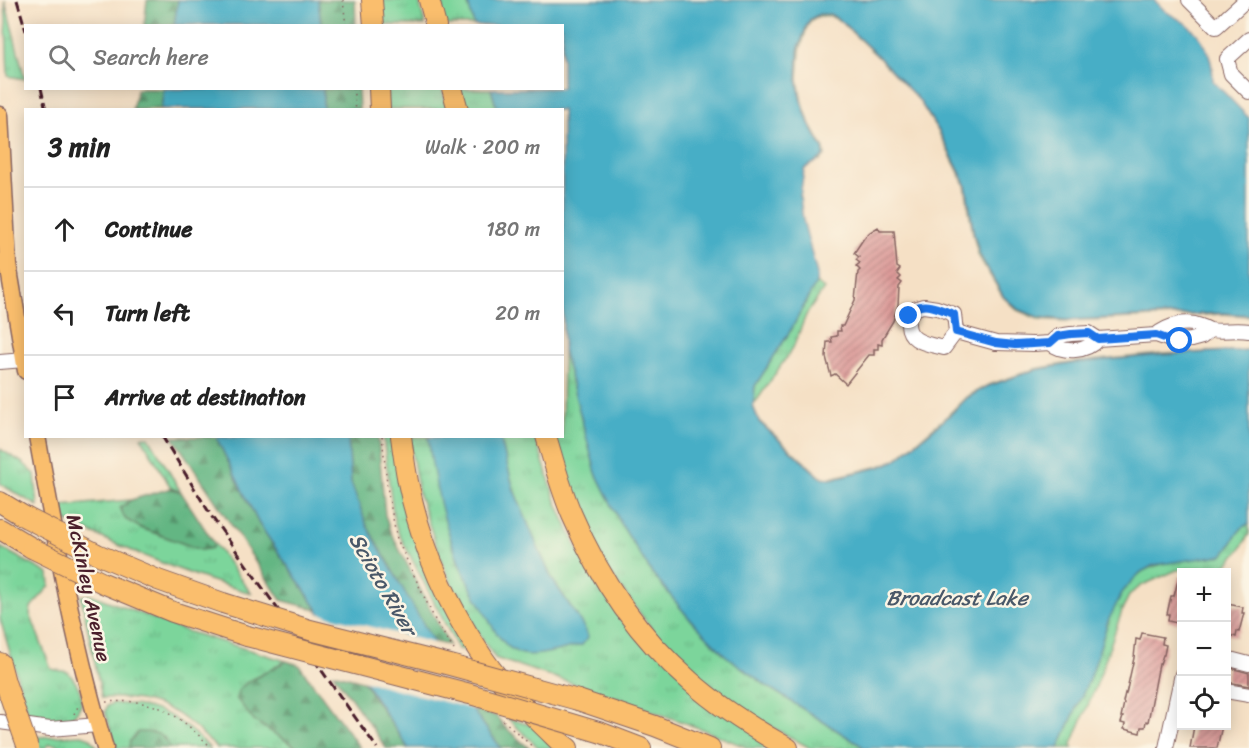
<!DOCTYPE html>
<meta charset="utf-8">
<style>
:root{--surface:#fff;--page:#f2f2f2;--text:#222;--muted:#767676;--line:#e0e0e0}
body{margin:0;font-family:Sriracha,sans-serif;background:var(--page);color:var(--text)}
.controls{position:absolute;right:18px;bottom:18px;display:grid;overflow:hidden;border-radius:0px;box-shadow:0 3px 15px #0003}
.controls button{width:54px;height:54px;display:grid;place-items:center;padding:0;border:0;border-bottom:2px solid var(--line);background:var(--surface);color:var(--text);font:30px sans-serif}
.stop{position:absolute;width:18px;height:18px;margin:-14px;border:4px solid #1a73e8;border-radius:50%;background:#fff}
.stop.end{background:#1a73e8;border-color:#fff;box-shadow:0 2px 6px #0008}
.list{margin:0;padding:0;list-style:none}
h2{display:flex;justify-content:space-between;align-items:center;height:78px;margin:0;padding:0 24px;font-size:26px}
h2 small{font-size:20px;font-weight:400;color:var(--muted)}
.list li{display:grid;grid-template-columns:39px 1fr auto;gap:18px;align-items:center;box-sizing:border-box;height:84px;padding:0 24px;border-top:2px solid var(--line)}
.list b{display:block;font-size:22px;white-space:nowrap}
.list em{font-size:20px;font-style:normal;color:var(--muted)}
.icon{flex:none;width:33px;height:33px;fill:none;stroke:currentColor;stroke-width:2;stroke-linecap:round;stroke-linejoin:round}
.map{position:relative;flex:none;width:1249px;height:748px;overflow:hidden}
.search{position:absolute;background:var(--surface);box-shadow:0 3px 15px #0003;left:24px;top:24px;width:540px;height:66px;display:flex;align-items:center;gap:15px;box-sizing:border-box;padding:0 21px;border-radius:0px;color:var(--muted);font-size:22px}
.panel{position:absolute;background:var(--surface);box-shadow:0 3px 15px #0003;left:24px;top:108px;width:540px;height:330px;border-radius:0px}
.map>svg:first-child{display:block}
.grass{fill:url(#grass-tufts);stroke:#627a63;stroke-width:1.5}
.forest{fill:url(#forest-firs);stroke:#576a57;stroke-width:1.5}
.water{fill:#47aec6;stroke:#486678;stroke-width:1.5}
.pier{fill:#f5e0c5}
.building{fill:url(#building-hatch)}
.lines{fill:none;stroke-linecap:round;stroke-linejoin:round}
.minor-casing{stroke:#866361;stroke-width:16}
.major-casing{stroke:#866361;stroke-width:19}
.highway-casing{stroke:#866361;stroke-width:22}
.path{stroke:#866361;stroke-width:1.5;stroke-dasharray:1.5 4.5;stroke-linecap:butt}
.minor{stroke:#fff;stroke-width:14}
.major{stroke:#fabe6d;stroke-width:16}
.highway{stroke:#fabe6d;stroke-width:20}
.rail{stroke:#4a1f2b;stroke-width:3;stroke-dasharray:9 4.5;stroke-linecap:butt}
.highway-bridge-casing{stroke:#866361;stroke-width:22;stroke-linecap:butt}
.highway-bridge{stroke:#fabe6d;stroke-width:20}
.route{stroke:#1a73e8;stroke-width:8}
.labels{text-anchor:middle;stroke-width:5;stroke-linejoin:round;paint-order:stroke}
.street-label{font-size:20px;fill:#4a1f2b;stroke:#fcf5e5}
.water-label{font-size:21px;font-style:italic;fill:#495869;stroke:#fcf5e5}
</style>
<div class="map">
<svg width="1249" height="748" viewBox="0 0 1249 748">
<defs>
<pattern id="grass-tufts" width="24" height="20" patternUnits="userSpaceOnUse" patternTransform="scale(1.5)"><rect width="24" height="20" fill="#7bd59b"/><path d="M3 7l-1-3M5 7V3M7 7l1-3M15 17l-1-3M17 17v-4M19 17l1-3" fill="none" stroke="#6cb686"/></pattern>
<pattern id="forest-firs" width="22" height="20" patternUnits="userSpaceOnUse" patternTransform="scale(1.5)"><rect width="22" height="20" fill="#64b683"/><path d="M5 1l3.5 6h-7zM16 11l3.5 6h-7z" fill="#54936b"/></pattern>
<pattern id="building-hatch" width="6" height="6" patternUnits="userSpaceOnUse" patternTransform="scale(1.5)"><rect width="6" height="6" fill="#dc9a98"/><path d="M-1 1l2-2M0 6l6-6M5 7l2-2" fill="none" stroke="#b47d7c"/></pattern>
</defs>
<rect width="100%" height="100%" fill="#fcf5e5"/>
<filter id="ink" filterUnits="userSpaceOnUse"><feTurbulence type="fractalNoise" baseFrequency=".0167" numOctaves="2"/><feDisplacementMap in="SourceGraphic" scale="12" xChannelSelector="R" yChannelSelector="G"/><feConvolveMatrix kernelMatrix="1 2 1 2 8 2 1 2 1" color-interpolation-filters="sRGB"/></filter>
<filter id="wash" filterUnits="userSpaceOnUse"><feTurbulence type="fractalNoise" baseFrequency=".008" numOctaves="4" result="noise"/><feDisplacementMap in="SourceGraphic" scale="24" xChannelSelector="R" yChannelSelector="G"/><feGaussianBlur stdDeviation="1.35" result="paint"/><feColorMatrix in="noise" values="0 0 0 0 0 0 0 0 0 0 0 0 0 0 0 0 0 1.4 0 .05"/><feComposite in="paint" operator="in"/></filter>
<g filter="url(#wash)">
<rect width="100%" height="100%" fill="#f5e0c5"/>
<!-- grass -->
<path class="grass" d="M5,0L25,79L8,76Z
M382,0H419L425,25H383Z
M436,0H467L474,25H443Z
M819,14H830L840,20L877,55L919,100L939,131L966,184L974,234L1038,317L1066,320L1223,313L1249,316L1223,314L1065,321L1038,319L1017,310L1003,297L978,255L973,234L965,185L938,131L919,100L877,56L840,21L830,16H819L811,20L807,27L800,50L798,78L801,98L809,122L824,149L825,155L819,162L824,155C823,143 813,133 808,122C797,94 794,64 803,35C805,30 806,22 811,19C813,17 816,16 819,14Z
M387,89H442L448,109H388Z
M459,89H491L497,109H465Z
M816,283L824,289L806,315L793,348L753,406L759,421L821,477L831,478L880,466L895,460L948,415L966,397L986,386L1035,369L1076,362L1162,354L1249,350L1162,355L1076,363L1035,370L986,387L967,398L949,416L896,460L880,467L831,479L821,477L759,421L753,406L755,386L792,328Z
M563,350L596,473L622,526L652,573L689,618L725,655L768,687L865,748H810L763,722L726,698L699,677L675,655L654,632L606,568L577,509L552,437L562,436Z
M141,437H149L181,492L171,488Z
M383,437H392L470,651L458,649L398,532L394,520Z
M409,437H428L440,498L451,540L459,564L477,599L565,648L582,645L577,616L552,579L536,543L514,490L500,437H535L556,501L577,548L599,586L774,748H748L699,728L590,689L495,658L474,627L459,600L442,562L419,495Z
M0,449L23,463L35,474L38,506L0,484Z
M131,500L120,508L125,519L141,528L201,550L212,548L214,543L251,593C187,575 124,549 64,520L61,506Z
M1249,524V534L1241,548L1229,563L1222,566L1177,570L1143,585L1130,594L1123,608L1098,681L1072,744L1073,748H1059C1070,723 1081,698 1092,672C1105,638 1109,593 1143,571C1160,561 1202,558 1223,555C1233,546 1236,528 1249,524Z
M0,547L49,574L50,586L31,607L30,614L51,669L68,672C83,690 89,704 68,721L29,717L0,619Z
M92,595L186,631L286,661L248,682L254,721L298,748H217C207,739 197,728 186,720C162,701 133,697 102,698L81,596Z
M113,703C163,706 175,715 210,748H170L164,737L130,741L129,748H116L105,712L107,706Z
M507,718L533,726L555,748H539Z
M82,735L90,738L98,748H61L58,745L50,744L45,748H40L36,737Z"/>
<!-- forest -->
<path class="forest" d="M147,0H178L174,25L144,26Z
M318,0H355L356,25H321Z
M137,89H164L161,109L132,110Z
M323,89H358L359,109H323Z
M173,437H216L259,524L318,610L281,600Z
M348,437H378L385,515L390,531L449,645L433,642L367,526L351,483Z
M171,488L181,492L214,543L212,548L201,550L141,528L125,519L120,508L131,500Z
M286,661L299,665L360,748H298L254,721L236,698L239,689L248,682Z
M333,673L363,681L408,748H386Z
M472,709L496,716L505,727L529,748H501Z
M138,732C156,732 161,731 170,748H129L130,741Z"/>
<!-- water -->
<path class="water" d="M178,0H318L321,25H174Z
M467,0H1154C1157,3 1161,7 1164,10C1170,15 1178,18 1185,23C1205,37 1213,57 1213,81L1249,118V315L1223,313L1066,320L1038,317L1018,309L1004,297L980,255L974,234L966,184L939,131L919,100L877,55L840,20L830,14H819L810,19L806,27L798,50L797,78L800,98L809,124L823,149L824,155C817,164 809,163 804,170L800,197L803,220L817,274L816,283L792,328L755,386L753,406L759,422L820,477L831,479L880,467L896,460L949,416L967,398L986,387L1035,370L1076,363L1162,355L1249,350V524C1236,528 1233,546 1223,555L1154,565L1141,572L1130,583L1122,593L1108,621L1093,670L1059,748H865L768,687L725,655L689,618L652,573L622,526L596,473L563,350L562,110L497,109L491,89L562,88V26L474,25Z
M164,89H323V109H161Z
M216,437H348L351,483L367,526L472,709L501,748H408L318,610L259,524Z
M428,437H500L514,490L536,543L552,579L577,616L586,631L588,637L582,645C565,648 534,659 519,653C502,647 492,626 484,611C475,595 465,579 459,562C444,524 433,477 428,437Z"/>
<!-- pier -->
<path class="pier" d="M317,613L438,644L476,710L358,679Z"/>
<g id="blocks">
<!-- building -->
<path class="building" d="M878,227L880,231H894L897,267L900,269L897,273L901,277L898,280L902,283L899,287L898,305L893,321L882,339V345L878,344V349H874V355H869L846,384L835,374L831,376L826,357L827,342H832L831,337L837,336V331H841L840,326H843L855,300L858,272L860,270L856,266L860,263L856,260L859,257L854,253L864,238L870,232Z
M1179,577H1182V622L1178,621L1177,623L1168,621L1169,614H1167L1171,596H1174Z
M1227,604L1243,607L1242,613H1244L1239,632L1237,631L1236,637L1227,634Z
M1142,633L1163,637L1162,644L1166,645L1164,655H1163L1160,664H1159L1148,722L1146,721L1145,727H1141L1140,733L1124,729L1125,724L1121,723L1123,717H1121L1124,703L1123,702L1125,693L1126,694L1134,658L1136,639L1140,640Z
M1227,667L1249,673V686L1227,682Z
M1194,726H1222L1217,748H1190Z"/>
</g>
</g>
<g filter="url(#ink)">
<use href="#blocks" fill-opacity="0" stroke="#866361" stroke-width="1.5"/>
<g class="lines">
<!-- minor casing -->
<g class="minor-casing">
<path id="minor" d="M1189,0L1216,27L1246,0
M1249,39L1227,59L1231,74L1249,92
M924,306L937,308L954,314L956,332L944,348C936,346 923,344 916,339C906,332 905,317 915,309C916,308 923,306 924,306Z
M956,332L996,343L1033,344L1050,343L1058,336L1071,334L1089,333L1098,339L1156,335L1167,339L1180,341L1191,340L1202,337L1210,330
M1156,335C1168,325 1186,320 1201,326C1202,326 1209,330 1210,330C1221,332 1237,329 1249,331
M1050,343C1064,354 1087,352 1098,339
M0,362L24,360
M1226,658L1249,664
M1226,691L1249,695
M0,722L50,729L98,725
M1166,748L1182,674"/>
</g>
<!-- major casing -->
<g class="major-casing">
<path id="major" d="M0,115L8,264L26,371
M37,436C56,541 74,646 105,748"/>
</g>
<!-- highway casing -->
<g class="highway-casing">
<path id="highway" d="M372,0L374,26
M429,0L436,26
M379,88L380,110
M452,88L458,110
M401,436C403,452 405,467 408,482C420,541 445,600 478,650C500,685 531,714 560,742L568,748
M546,436C554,463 561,490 572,515C599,578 638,636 690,681C719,707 754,729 788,748
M0,502L25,517
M0,529L32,548
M97,554L158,580L223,603
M103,583L173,612L247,636
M0,663L5,682
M578,700L655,726L710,748
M602,733L641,748"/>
</g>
<!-- path -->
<path class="path" d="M343,0L346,26
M353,88L356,110
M382,436L388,493L397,539L436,622L454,650
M106,702C159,698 176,713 212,748
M74,714L79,705
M503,720L534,748"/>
<!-- minor -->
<use href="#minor" class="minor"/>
<!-- major -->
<use href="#major" class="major"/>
<!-- highway -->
<use href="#highway" class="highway"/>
<!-- rail -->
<path class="rail" d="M17,0L26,31
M41,88L46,110
M162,436L212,517L377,748"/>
<!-- highway-bridge casing -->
<g class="highway-bridge-casing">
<path id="highway-bridge" d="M25,517L97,554
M32,548L103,583
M223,603L310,630L450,665L578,700
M247,636L470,694L602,733
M5,682L28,748"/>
</g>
<!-- highway-bridge -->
<use href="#highway-bridge" class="highway-bridge"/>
</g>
</g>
<g class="lines" filter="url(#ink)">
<!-- route -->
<path class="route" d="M909,316C910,316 915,309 916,308C926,301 944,311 954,314L956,332L996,343L1015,345L1050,343L1058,336L1071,334L1089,333L1098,339L1156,335L1167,339L1180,341"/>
</g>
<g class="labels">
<!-- street labels -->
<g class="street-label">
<text transform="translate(89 588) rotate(78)" y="7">McKinley Avenue</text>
</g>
<!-- water labels -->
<g class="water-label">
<text transform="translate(383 584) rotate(60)" y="7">Scioto River</text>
<text x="957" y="605">Broadcast Lake</text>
</g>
</g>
</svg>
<div class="controls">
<button>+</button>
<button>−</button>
<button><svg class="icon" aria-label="locate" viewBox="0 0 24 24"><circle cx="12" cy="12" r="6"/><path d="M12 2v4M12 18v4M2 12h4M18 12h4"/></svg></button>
</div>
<div class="stop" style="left:1180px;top:341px"></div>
<div class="stop end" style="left:909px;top:316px"></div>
<div class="search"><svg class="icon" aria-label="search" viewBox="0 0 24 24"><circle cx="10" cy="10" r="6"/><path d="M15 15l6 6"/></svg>Search here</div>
<section class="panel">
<h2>3 min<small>Walk · 200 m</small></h2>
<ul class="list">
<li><svg class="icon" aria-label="ahead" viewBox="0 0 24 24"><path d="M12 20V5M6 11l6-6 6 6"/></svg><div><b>Continue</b></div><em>180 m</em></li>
<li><svg class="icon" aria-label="left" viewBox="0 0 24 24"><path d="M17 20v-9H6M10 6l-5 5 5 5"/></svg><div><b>Turn left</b></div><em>20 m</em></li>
<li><svg class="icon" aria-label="arrive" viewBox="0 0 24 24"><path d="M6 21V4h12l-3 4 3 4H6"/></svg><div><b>Arrive at destination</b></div></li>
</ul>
</section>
</div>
